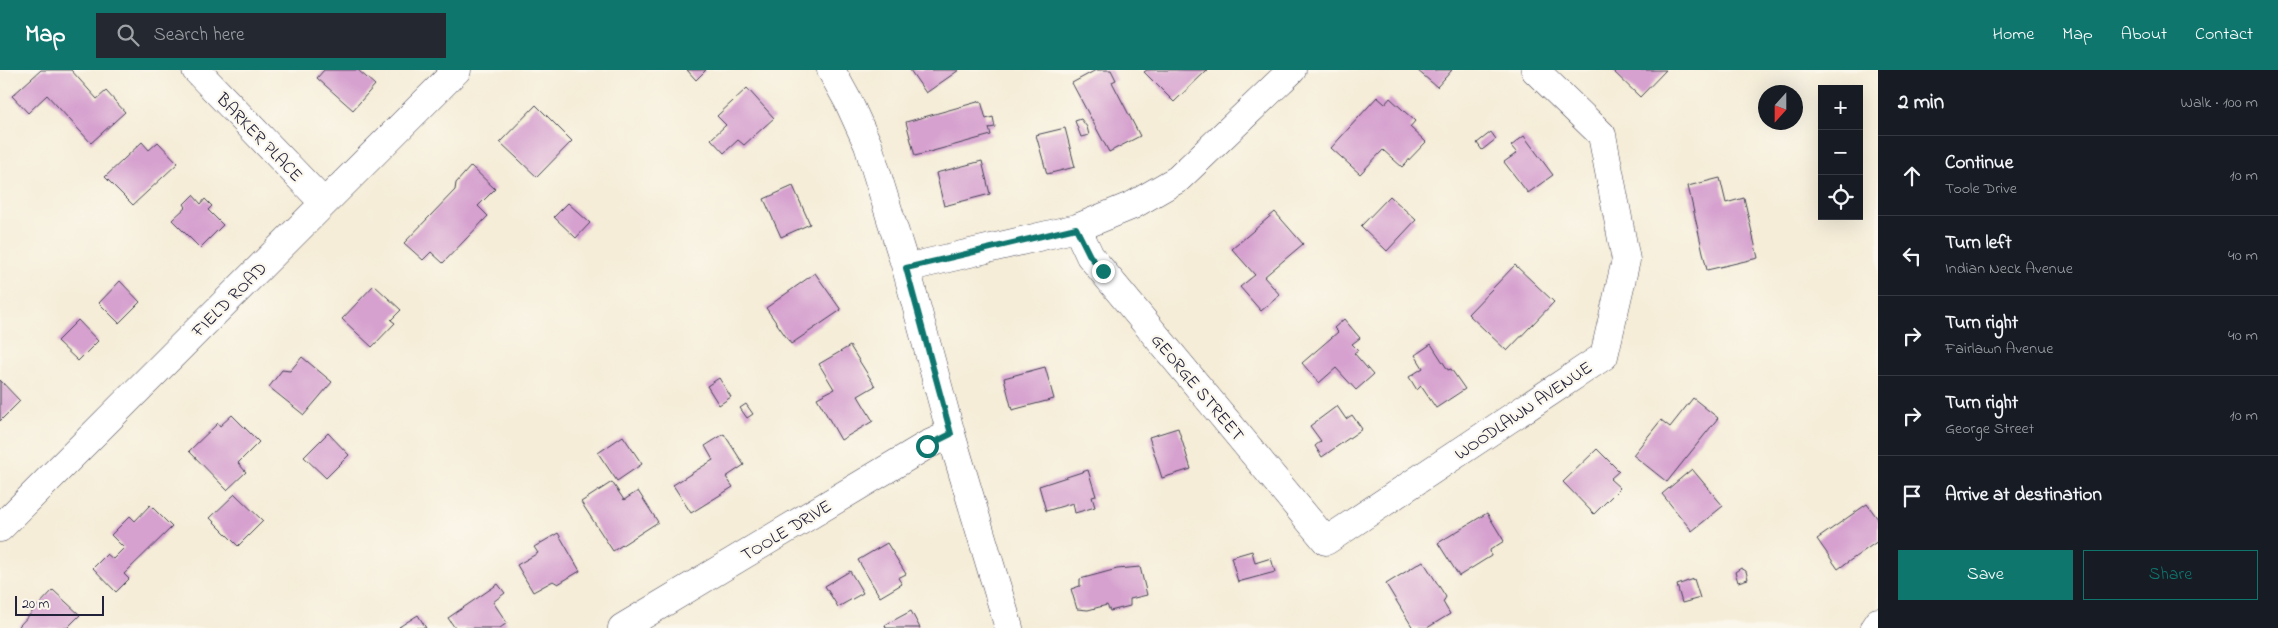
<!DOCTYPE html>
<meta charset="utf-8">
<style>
:root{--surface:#171b24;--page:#242831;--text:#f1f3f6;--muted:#9ea1a6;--line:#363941;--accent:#0f766e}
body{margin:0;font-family:"Indie Flower",sans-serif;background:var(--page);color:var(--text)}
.controls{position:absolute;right:15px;top:15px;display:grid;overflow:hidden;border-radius:0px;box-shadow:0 5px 20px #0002}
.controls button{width:45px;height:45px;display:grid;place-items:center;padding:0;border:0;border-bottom:1px solid var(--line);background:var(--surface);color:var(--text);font:25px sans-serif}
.compass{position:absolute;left:1758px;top:15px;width:45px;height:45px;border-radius:50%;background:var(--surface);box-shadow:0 5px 20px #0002;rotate:201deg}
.scale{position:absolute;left:15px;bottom:12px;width:89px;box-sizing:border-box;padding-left:5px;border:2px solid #22223b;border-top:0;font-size:14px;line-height:18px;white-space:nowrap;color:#22223b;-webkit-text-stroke:4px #fbf7ec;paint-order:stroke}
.stop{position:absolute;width:15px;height:15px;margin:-11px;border:4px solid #0f766e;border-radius:50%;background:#fff}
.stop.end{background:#0f766e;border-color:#fff;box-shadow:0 1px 5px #0008}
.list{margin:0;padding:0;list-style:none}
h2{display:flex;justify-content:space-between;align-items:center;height:65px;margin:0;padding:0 20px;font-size:21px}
h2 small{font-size:16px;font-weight:400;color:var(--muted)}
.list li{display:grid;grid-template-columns:32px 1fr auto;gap:15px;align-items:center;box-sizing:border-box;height:80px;padding:0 20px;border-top:1px solid var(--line)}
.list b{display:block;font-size:19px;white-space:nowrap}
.list p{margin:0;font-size:16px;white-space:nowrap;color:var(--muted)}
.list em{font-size:16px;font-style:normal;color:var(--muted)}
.actions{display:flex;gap:10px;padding:15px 20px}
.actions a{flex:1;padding:11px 0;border:1px solid var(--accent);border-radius:0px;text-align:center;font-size:18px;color:var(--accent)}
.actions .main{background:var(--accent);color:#fff}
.icon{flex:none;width:28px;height:28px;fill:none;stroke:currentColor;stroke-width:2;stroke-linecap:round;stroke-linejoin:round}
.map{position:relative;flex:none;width:1878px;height:558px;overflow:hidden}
header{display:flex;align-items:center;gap:30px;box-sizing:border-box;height:70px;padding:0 25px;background:var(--accent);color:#fff}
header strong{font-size:24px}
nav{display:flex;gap:28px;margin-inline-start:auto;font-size:18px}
.search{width:350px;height:45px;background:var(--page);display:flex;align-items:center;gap:12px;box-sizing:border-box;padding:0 18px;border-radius:0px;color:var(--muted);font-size:19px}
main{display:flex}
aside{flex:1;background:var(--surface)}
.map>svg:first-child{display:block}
.building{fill:#d6a0cf}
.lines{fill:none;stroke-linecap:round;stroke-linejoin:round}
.minor-casing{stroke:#424053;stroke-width:29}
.minor{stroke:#fff;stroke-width:28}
.route{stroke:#0f766e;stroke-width:6}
.labels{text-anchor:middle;stroke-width:4.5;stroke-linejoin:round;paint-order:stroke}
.street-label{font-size:18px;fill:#22223b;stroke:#fbf7ec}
</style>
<header>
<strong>Map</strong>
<div class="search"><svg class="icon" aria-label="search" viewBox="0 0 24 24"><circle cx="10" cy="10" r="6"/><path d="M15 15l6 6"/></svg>Search here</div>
<nav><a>Home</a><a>Map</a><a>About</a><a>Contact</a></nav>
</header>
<main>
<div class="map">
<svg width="1878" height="558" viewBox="0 0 1878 558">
<rect width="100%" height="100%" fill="#fbf7ec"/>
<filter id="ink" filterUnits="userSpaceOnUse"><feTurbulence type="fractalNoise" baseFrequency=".02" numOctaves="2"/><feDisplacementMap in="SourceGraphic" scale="10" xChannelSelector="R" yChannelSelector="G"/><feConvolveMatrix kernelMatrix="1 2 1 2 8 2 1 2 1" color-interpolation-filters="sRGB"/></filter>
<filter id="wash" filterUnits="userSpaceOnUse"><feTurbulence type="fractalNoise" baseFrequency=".0096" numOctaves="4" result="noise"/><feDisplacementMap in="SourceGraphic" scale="20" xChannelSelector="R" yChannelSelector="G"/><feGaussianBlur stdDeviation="1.12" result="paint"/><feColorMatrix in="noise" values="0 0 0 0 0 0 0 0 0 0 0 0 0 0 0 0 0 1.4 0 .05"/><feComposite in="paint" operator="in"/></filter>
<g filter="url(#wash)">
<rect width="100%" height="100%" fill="#f5edd8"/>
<g id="blocks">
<!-- building -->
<path class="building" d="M41,0H71L97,29L106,21L125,42L91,73L47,25L28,43L12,26Z
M324,0H358L375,15L353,40L317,8Z
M687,0H706L696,10Z
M910,0H959L926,23Z
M1096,0H1111L1116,10L1112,12L1140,66L1109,82L1072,13Z
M1147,0H1207L1174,32L1144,2Z
M1417,0H1452L1437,17Z
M1612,0H1666L1640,27Z
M747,18L774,48L744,75L738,70L724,83L711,69L726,55L717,46Z
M1377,27L1385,34L1390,28L1415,51L1410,57L1426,72L1402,97L1383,80L1360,104L1331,78Z
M981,31L986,49L993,47L995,57L989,58L991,65L915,86L906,52Z
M536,35L572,71L537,107L500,72Z
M1081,49L1087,57L1089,65L1081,67L1075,51Z
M1065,58L1075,97L1047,104L1036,65Z
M1491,62L1496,69L1482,80L1477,73Z
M1524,66L1553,105L1528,123L1504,92L1517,83L1511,76Z
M142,72L149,80L158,72L178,93L133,135L105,107Z
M982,91L990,124L944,136L936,103Z
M471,96L495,119L478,136L488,146L443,193L431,182L423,190L404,173L455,120L456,113Z
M1720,108L1726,133L1744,128L1758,188L1707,200L1688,116Z
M793,116L810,154L781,167L764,129Z
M193,125L201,134L205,129L212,136L208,140L223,155L200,178L172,150L186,137L184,134Z
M1390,126L1416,150L1387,181L1361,156Z
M568,133L590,153L576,168L554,147Z
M1275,142L1303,174L1264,207L1280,225L1261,241L1240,217L1255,205L1232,179Z
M1515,195L1554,232L1507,281L1468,244Z
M815,203L841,240L791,274L766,238Z
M120,211L140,232L119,253L99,233Z
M374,215L401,240L391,250L395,253L372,277L342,249Z
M1344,249L1360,268L1352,274L1358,280L1354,283L1373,305L1356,320L1336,298L1319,313L1302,293L1338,262L1334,258Z
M78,250L98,271L78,291L57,271Z
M1431,274L1448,300L1451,299L1465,319L1436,338L1421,316L1417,320L1409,307L1423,298L1415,285Z
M850,276L875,316L858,326L873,351L841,370L817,328L834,319L819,294Z
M302,287L332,312L304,345L269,317L282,300L290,301Z
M1045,297L1054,329L1012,340L1004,308Z
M719,308L731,327L719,335L707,316Z
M0,310L20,331L0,351Z
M1693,328L1718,348L1667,412L1633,385L1661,350L1670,357Z
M746,334L753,344L747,348L740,338Z
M1337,336L1346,349L1352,345L1362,359L1322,387L1315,376L1321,371L1310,356Z
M232,345L259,372L238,393L246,402L227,420L189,381L218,353L220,356Z
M1178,358L1191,399L1162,408L1149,367Z
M328,363L349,385L326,408L304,387Z
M724,364L744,395L726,407L733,417L691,443L673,415L713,390L705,376Z
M623,366L642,394L617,411L598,383Z
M1597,379L1619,401L1610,409L1620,418L1594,444L1563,412Z
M1692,399L1723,436L1692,461L1662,424Z
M1088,400L1096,426L1092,427L1095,437L1075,443L1073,433L1046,441L1039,416Z
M612,412L624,430L638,421L658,452L613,481L581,432Z
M235,424L263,451L238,476L210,448Z
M1867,434L1878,449V471L1838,499L1817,469Z
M150,435L172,457L124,504L129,509L116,522L93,498L107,484L113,489L124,478L111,465L130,446L135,451Z
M1487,443L1504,471L1490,480L1491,486L1459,506L1438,473Z
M558,463L580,501L558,514L553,511L533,522L517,495L538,483L534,477Z
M887,473L906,504L898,508L902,514L880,527L858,490Z
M1252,481L1255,493L1271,488L1275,502L1238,512L1231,487Z
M1423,491L1446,527L1443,532L1450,544L1427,558H1413L1386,514Z
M1140,497L1147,525L1130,529V536L1110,541L1107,535L1088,540L1077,539L1071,519L1080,516V509L1117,499Z
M1741,498L1746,501L1748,509L1738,512L1735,502Z
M850,501L863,523L838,537L825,516Z
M1694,509L1700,528L1682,533L1677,515Z
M498,514L505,523L493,532L507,553L500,558H455L448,548Z
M53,520L80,545L67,558H21L19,556Z
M911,541L920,558H886L885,555Z
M418,545L426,558H400L399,557Z"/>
</g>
</g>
<g filter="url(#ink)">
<use href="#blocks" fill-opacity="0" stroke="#424053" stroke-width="1"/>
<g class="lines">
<!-- minor casing -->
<g class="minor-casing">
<path id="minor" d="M196,0L324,133
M831,0L848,31L868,75L906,198L951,364L1009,558
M1077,158L1090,186L1326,471L1604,286L1626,190L1602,65L1535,0
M906,198L1077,158L1133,135L1178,109L1292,0
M0,458L457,0
M622,558L927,375L951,364
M1874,558L1878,552"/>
</g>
<!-- minor -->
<use href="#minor" class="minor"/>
</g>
</g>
<g class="lines" filter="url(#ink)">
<!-- route -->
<path class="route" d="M927,376L951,364L906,198L1076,158L1090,186L1103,201"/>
</g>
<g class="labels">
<!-- street labels -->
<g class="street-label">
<text transform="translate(260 67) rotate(46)" y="6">BARKER PLACE</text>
<text transform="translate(229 229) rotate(-45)" y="6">FIELD ROAD</text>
<text transform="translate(1198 317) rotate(50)" y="6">GEORGE STREET</text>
<text transform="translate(1523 340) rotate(-34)" y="6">WOODLAWN AVENUE</text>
<text transform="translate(786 460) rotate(-31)" y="6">TOOLE DRIVE</text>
</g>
</g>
</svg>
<div class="controls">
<button>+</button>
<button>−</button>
<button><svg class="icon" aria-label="locate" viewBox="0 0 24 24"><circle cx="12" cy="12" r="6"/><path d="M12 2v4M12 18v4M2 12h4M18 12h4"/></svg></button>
</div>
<svg class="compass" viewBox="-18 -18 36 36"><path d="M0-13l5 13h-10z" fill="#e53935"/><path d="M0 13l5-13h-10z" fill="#9ea1a6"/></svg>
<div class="scale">20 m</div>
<div class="stop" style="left:927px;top:376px"></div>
<div class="stop end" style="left:1103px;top:201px"></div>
</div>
<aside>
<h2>2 min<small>Walk · 100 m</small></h2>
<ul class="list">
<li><svg class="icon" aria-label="ahead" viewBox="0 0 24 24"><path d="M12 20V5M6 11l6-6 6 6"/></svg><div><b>Continue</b><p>Toole Drive</p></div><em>10 m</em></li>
<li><svg class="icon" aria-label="left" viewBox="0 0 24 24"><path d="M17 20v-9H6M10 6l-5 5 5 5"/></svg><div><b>Turn left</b><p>Indian Neck Avenue</p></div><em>40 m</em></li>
<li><svg class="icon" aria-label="right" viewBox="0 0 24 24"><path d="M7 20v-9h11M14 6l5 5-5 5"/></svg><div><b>Turn right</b><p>Fairlawn Avenue</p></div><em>40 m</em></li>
<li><svg class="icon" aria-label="right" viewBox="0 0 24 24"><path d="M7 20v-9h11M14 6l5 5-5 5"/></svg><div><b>Turn right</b><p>George Street</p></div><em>10 m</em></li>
<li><svg class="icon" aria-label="arrive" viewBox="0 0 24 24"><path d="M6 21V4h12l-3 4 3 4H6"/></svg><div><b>Arrive at destination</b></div></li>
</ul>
<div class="actions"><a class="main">Save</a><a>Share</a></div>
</aside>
</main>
